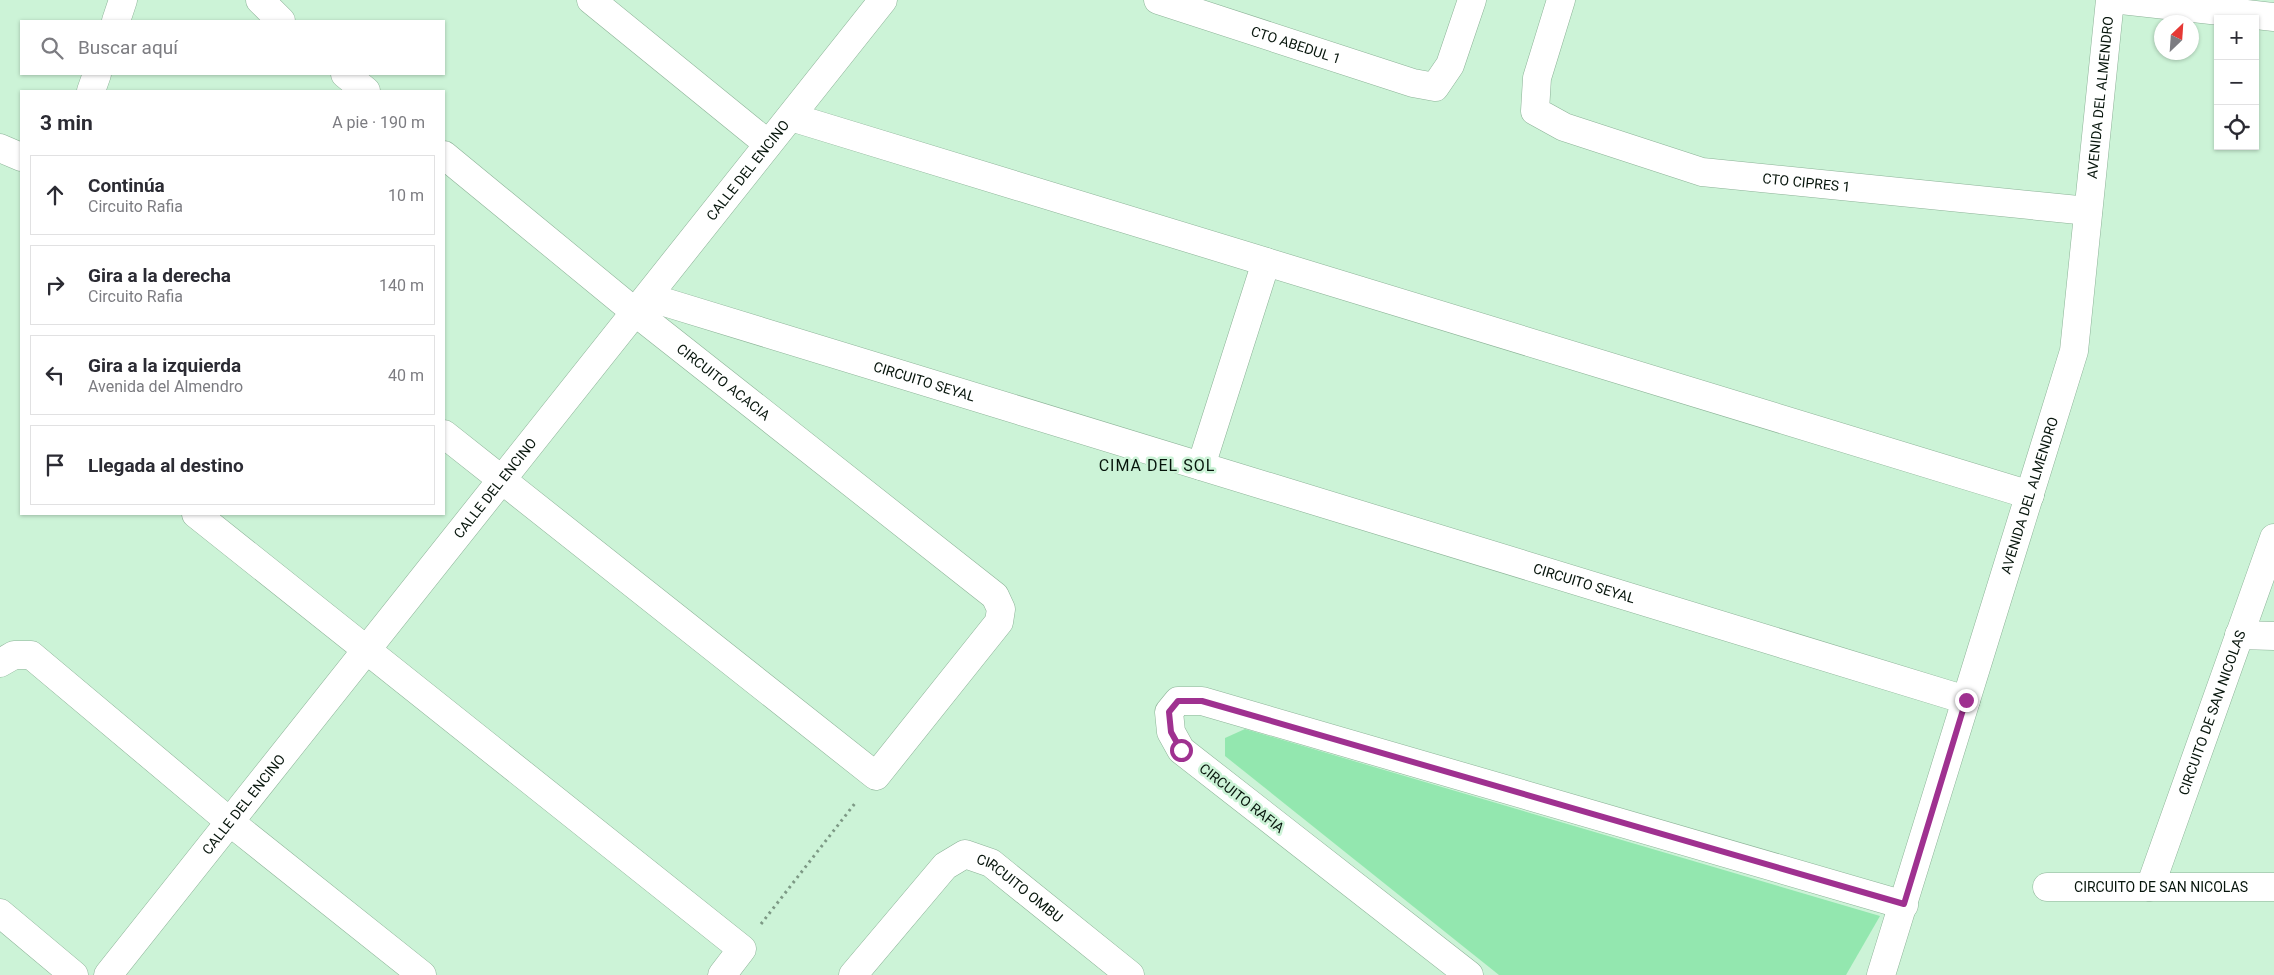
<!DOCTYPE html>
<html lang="es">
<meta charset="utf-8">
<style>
:root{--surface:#fff;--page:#f7f7f7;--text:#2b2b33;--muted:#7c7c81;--line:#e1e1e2}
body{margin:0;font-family:Roboto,sans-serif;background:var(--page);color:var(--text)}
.controls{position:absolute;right:15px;top:15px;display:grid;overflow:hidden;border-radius:0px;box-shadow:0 1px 4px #0004}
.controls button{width:45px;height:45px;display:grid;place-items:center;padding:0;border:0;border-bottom:1px solid var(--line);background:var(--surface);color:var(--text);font:25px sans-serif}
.compass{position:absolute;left:2154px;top:15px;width:45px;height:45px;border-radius:50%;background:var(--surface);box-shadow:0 1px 4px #0004;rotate:25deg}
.stop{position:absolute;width:15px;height:15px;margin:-11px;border:4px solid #9f3190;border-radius:50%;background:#fff}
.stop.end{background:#9f3190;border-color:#fff;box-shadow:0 1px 5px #0008}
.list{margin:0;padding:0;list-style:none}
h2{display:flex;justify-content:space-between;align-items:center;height:65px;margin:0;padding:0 20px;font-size:21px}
h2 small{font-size:16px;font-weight:400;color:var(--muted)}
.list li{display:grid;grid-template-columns:32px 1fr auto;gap:15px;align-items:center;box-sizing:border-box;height:80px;margin:0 10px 10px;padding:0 10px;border:1px solid var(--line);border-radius:0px}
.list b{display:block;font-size:19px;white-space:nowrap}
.list p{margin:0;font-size:16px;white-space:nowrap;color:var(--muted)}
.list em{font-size:16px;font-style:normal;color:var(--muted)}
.icon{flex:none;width:28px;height:28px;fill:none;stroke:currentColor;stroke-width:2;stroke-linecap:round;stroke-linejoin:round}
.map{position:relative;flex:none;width:2274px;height:975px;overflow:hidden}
.search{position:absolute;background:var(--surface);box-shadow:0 1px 4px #0004;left:20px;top:20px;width:425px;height:55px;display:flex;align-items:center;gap:12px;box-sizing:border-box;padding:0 18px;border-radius:0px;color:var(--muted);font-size:19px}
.panel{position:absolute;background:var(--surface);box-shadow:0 1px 4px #0004;left:20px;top:90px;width:425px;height:425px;border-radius:0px}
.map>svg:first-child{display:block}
.green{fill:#93e7af}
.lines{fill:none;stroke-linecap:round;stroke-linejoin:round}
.minor-casing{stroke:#8cb297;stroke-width:29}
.path{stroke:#7d9985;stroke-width:3;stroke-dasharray:2.5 4;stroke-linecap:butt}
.minor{stroke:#fff;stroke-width:28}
.route{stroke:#9f3190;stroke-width:6}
.labels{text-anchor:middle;stroke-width:5;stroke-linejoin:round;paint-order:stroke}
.street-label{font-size:14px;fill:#07150c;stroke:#ccf3d7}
.quarter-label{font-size:16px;letter-spacing:1px;fill:#07150c;stroke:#ccf3d7}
</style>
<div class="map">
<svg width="2274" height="975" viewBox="0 0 2274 975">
<rect width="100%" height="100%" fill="#ccf3d7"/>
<!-- green -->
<path class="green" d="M1245,729L1880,916L1846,975H1499L1225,756V738Z"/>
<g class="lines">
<!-- minor casing -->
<g class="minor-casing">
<g id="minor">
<path d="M260,0L281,21"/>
<path d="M591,0L768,144"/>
<path id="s1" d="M1158,0L1413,83L1435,87L1450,65L1472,0"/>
<path id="s2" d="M1561,0L1537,78L1535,111L1564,127L1702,172L2088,211"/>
<path d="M2121,0L2274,17"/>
<path d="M116,21L123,0"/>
<path d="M345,74L366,91"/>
<path d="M91,91L97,74"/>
<path d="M791,117L2030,495"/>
<path d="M0,148L21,157"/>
<path id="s3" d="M444,155L635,312L995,596L1001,609L999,622L876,776L444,434"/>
<path id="s4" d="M648,297L1966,700"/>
<path d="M1201,466L1266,262"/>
<path d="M196,514L742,949L722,975"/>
<path d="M2239,635L2274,636"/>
<path d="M0,663L14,655H31L230,822L422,975"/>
<path id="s5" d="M2047,887H2274"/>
<path id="s6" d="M2150,887L2274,538"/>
<path d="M0,913L74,975"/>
<path id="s7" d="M108,975L883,0"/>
<path id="s8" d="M853,975L945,866L965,854L991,863L1130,975"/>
<path d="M1469,975L1181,750L1171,732L1169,712L1178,701H1202L1904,905"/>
<path id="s9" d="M1881,975L2074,351L2110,0"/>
</g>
</g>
<!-- path -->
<path class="path" d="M761,924L856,802"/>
<!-- minor -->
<use href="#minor" class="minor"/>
</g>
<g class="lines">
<!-- route -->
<path class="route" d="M1181,750L1171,732L1169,712L1178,701H1202L1904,904L1966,700"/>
</g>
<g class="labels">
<!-- street labels -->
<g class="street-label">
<text dy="5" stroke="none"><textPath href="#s1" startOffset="145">CTO ABEDUL 1</textPath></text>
<text dy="5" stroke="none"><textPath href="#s9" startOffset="908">AVENIDA DEL ALMENDRO</textPath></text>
<text dy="5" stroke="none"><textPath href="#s7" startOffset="1028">CALLE DEL ENCINO</textPath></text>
<text dy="5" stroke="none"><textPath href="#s2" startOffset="398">CTO CIPRES 1</textPath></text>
<text dy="5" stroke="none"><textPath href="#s3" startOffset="360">CIRCUITO ACACIA</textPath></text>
<text dy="5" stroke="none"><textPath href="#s4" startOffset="289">CIRCUITO SEYAL</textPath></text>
<text dy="5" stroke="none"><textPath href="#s7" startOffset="622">CALLE DEL ENCINO</textPath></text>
<text dy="5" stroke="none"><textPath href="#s9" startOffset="502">AVENIDA DEL ALMENDRO</textPath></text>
<text dy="5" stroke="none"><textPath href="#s4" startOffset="979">CIRCUITO SEYAL</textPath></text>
<text dy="5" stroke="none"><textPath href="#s6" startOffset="185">CIRCUITO DE SAN NICOLAS</textPath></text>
<text transform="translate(1242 798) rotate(38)" y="5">CIRCUITO RAFIA</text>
<text dy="5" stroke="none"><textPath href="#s7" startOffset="218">CALLE DEL ENCINO</textPath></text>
<text dy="5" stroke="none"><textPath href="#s5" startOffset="114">CIRCUITO DE SAN NICOLAS</textPath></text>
<text dy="5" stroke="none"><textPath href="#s8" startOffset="231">CIRCUITO OMBU</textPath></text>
</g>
<!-- quarter labels -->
<g class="quarter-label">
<text x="1157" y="471">CIMA DEL SOL</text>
</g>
</g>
</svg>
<div class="controls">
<button>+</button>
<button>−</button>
<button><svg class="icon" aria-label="locate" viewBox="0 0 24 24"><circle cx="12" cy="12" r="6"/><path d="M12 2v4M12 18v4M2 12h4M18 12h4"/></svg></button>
</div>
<svg class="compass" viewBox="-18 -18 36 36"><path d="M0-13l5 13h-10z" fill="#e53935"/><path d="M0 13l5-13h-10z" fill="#7c7c81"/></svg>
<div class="stop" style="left:1181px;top:750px"></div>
<div class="stop end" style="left:1966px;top:700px"></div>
<div class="search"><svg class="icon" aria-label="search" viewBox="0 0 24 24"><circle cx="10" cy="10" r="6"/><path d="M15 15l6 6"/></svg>Buscar aquí</div>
<section class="panel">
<h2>3 min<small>A pie · 190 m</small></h2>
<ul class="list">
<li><svg class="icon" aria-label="ahead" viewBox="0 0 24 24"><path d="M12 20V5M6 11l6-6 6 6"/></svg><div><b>Continúa</b><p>Circuito Rafia</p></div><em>10 m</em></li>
<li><svg class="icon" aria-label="right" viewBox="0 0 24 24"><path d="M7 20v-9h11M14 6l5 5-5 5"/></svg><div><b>Gira a la derecha</b><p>Circuito Rafia</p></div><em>140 m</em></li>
<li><svg class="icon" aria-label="left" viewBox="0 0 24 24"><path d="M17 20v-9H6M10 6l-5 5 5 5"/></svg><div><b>Gira a la izquierda</b><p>Avenida del Almendro</p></div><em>40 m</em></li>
<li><svg class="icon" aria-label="arrive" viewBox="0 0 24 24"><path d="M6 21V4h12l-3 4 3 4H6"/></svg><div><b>Llegada al destino</b></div></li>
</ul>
</section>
</div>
